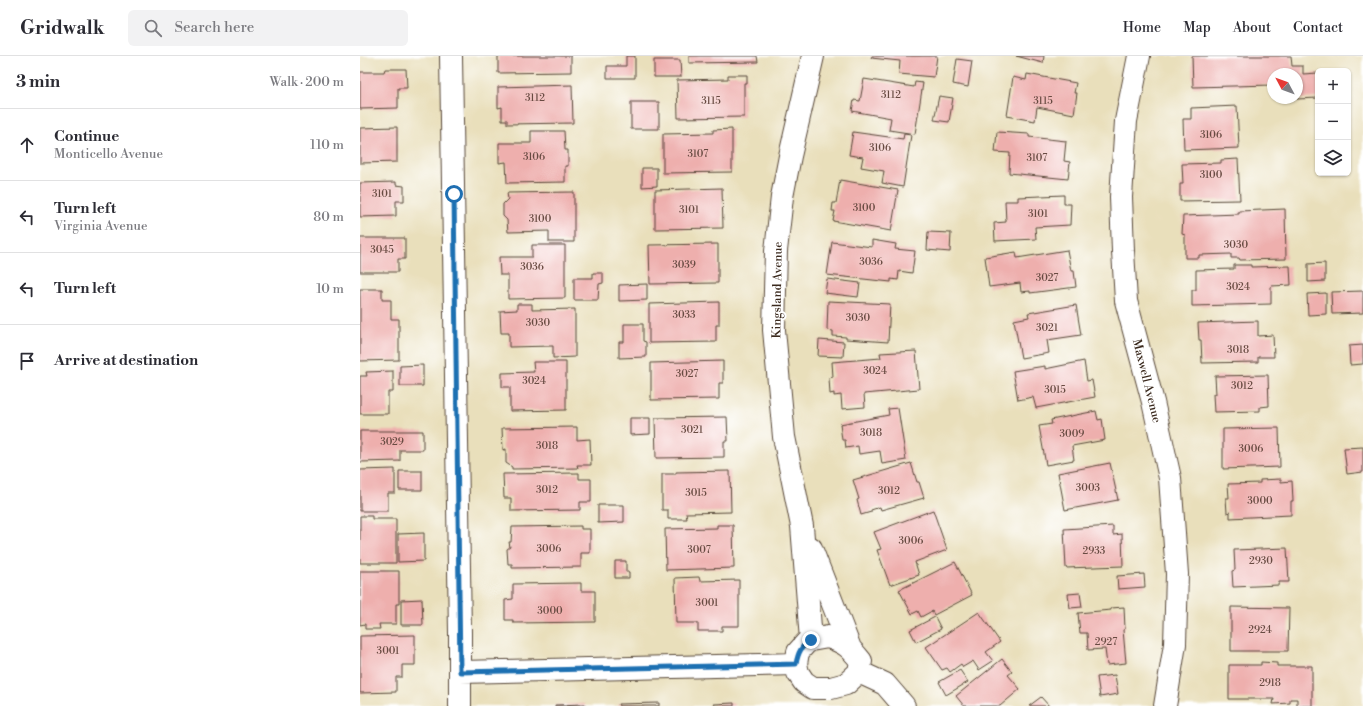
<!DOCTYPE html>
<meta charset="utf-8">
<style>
:root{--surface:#fff;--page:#f2f2f3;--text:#2b2b33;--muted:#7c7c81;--line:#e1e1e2}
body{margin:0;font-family:"Libre Bodoni",serif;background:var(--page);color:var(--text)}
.controls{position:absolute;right:12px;top:12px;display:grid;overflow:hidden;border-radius:6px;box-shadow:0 1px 3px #0004}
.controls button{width:36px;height:36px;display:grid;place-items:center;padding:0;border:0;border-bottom:1px solid var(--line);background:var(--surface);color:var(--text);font:20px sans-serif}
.compass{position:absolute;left:907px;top:12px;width:36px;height:36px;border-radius:50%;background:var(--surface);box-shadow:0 1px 3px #0004;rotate:311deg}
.stop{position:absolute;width:12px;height:12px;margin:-9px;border:3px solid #1f6fb2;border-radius:50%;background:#fff}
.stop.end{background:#1f6fb2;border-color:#fff;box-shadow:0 1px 4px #0008}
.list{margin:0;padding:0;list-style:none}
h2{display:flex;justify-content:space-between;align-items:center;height:52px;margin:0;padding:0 16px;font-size:17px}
h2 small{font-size:13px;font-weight:400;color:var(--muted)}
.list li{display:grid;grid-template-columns:26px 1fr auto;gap:12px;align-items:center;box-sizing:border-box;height:72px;padding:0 16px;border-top:1px solid var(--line)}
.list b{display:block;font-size:15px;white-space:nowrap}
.list p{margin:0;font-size:13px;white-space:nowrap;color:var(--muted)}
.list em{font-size:13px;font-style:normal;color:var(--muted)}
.icon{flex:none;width:22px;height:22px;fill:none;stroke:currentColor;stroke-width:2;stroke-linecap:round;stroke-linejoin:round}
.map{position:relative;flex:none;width:1003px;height:650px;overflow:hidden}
header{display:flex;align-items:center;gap:24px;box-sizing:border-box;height:56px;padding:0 20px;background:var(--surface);border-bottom:1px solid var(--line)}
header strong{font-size:19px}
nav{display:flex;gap:22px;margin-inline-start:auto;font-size:14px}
.search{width:280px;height:36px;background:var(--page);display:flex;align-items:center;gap:10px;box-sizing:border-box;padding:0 14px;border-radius:6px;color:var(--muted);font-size:15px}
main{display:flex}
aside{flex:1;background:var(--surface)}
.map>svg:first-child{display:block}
.building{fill:#eeafad}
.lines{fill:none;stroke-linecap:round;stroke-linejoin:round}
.minor-casing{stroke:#554536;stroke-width:24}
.minor{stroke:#fff;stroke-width:22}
.route{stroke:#1f6fb2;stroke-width:5}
.labels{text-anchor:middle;stroke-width:4;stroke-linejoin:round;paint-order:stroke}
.number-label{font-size:10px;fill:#684b42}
.street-label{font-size:12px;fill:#3b2a1e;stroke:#fff}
</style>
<header>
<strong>Gridwalk</strong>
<div class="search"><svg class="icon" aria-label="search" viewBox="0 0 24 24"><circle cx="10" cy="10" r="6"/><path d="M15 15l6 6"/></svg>Search here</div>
<nav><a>Home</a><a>Map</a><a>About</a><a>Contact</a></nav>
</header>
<main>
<aside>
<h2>3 min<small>Walk · 200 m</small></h2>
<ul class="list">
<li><svg class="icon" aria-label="ahead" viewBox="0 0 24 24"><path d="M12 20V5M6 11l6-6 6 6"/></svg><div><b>Continue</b><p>Monticello Avenue</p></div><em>110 m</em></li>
<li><svg class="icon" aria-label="left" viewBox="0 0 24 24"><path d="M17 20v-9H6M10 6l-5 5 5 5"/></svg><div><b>Turn left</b><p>Virginia Avenue</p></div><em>80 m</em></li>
<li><svg class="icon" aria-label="left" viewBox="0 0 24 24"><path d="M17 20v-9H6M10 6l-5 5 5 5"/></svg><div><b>Turn left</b></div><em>10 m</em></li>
<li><svg class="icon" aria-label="arrive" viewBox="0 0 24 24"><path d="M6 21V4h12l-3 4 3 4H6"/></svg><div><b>Arrive at destination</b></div></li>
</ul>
</aside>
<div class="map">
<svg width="1003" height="650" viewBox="0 0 1003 650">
<rect width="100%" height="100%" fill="#fff"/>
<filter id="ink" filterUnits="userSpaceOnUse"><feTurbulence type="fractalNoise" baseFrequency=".025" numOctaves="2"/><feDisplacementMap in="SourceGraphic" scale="8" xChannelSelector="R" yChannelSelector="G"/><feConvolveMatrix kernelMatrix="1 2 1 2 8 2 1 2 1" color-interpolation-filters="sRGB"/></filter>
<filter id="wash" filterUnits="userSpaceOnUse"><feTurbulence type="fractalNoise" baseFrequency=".012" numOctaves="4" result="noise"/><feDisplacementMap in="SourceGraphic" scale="16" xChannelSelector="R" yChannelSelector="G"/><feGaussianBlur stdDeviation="0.9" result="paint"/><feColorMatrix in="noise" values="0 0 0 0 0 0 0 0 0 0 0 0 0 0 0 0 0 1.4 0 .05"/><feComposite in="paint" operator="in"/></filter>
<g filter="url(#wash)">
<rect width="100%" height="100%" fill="#e9dfbb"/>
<g id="blocks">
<!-- building -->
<path class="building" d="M138,0H211V16L138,17Z
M266,0H275V22H247V10H266Z
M329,0H397L398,6L329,7Z
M512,0H577L574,21L539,18L540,5L511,2Z
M656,0H684L683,7Z
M832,0H931L932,10H943V18L958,17V42L937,43V18H913V29L833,31Z
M597,3L612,5L608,31L593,28Z
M294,4H320L321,21H294Z
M25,13H46L47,32H38V52L0,53V16H24Z
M667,18L716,27L714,37H717L714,58L677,51L675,65L647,60L653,21L666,24Z
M368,19H387V27H384V61L318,62L317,24L368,23Z
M504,23L554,31L555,26L563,27L555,78L529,74L531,62L492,55L494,44L500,45Z
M212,29L213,67L147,68V64H142V51L138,52V31Z
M579,40L593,42L589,66L574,64Z
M271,46H299V73H271Z
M877,50L879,92L824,94L823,63H831V52Z
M37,71V106L0,107V72Z
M372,73V116L303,117V78L353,77V74Z
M171,75H204L205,94H208V110H205V126L147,127L146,106L139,107V87H171Z
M493,76L543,83L544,78L551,79L543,131L522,127L524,115L501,111L503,101L489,99Z
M637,76L669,78V81L706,85L704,105L710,106L708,123L649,117L650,97L635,96Z
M878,103L880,144L820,145V128H823L822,108L861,107V104Z
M282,112H297V130L282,131Z
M480,124L538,134L531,175L473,165L475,155H472L473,147H476Z
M36,126V129L44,130V145H36V160L0,161V127Z
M362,132L363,172L295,173V134Z
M214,136V186H189V175L148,176L147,164L143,160V148L148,143L147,137Z
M704,139V148H711L710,169L675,171L676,183L635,185L634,167L646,166L645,145H658V141Z
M925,153L926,203L880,204L879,202H871V198L839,199V202H825V179L822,178L823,160L879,158V155Z
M568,176L591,177L590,196L567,194Z
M0,182H45V203H38V216H0Z
M512,184L536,188L535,193L555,195L552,217L539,215L538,224L531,223V226L467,219L472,186L512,191Z
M358,188V227L290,228L289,189Z
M172,189H205V242L148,243V219H140L139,201H172Z
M707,194L711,215H714L716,231L670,237V235L661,236L660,227L629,231L625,201L656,196L657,202Z
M965,207V225L948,226V208Z
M874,209H891V211L930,210L931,229L911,230V248L832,250V234H836V214L874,213Z
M233,217H243V227L239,228L238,244H214V222H233Z
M467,223L500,227L498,241L465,237Z
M287,228V244L259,245V229Z
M0,233H22V244H31V263H39V304L0,305Z
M1003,235V257L972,258L971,236Z
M966,237V258L948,259L947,238Z
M468,245L530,248L528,286L486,283V281L473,280V275L467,274Z
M359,246V269H356V286L289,287V248Z
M157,248H172V254L215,253V301L193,302V290L149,291V277H141L140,255L157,254Z
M716,249L721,279L687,284L689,297L661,302L654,264L669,261L668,257Z
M898,265V280L913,279L914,301H898V306L842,307L841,284H839L838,267Z
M264,268H283V285L286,286V301L259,302V286H264Z
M459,284L484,286L483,301L458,300Z
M1003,289V308L990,309L989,290Z
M556,295L559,333L504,338L505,351L482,353L481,339L474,340V337L470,338L469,322L473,321L472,306L521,302L520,297Z
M363,305V327H359V343L291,344V307Z
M724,305L727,325L732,324L735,341L676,352L673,341L658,344L653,315L685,310V313Z
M173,306H206V354L150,355V331H142V317L174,316Z
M63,309V330H40V310Z
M33,315V336H28V358H0V320H7L6,316Z
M908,319L909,350L900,351V355L854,356L853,338H856L855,320Z
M538,352L546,404L522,408L520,395L499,398L498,390L486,392L485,384H482L480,368L529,359L528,353Z
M736,355L738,364L742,363L745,384L712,390L714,404L686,409L679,370L692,368L691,364Z
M367,361L368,385H364V401L296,402L295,362Z
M270,362H290V378L270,379Z
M217,371V384L230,383L231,409H217L218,412L152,413V411L146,407V393L143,394L142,372Z
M919,372L920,411L863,413V373Z
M0,375H63V394H40V405L0,406Z
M1003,391V416L987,418L984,392Z
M551,407L557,426H559L564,442L521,454L520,451L511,454V456L501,459L497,444L499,443L493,424Z
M750,407L758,444L705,454L698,417Z
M35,413V437H28V455H0V414Z
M39,415H62V434H39Z
M370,415L371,456L326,457L327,463H308V454H302V418H316V416Z
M219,417V423H231V446H220V454L151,455V442H144L143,418Z
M921,423V426L932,425L933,445H931V459L870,462V456L867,457L866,442H869L868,428L900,427V424Z
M238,449H264V466L238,467Z
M573,454L587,494L555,506L559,519L530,529L517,494L521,493L514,476Z
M0,460H12V463H36V507H0Z
M357,469H373L374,512L306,514L305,473L357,472Z
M221,470V473H230V497H221V511L152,512V508H148L147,493L150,491L149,486H151L152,471Z
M753,470V479L762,478L763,510L706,512L704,473Z
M64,477V505L38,506V478Z
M927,492L929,526H919V529L873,531L872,515L875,514L874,494Z
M255,505H266V516H269V522H255Z
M595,506L612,539L574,559L572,555L561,561L558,555L552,558L539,534Z
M0,515H39V548H36V568H19L20,573H5V568L0,569Z
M784,518L785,531L758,533L757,520Z
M339,521L340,525L379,524V570H362V575H338V567H316L315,522Z
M221,527V535H235V566L153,567V564H145V544L153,543V528Z
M720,537L722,551L710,552L708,538Z
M62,543L63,569H41V544Z
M764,551L765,573L763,574L766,607L747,609L745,593L728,594L727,577H720L718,557L751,554V552Z
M871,551L929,552L928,595H871Z
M619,556L640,586L626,596L633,605L619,614L613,605L603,611L601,608L590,616L587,612L582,614L566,591Z
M575,561L581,573L556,586L550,574Z
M55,579V609H42V621H36V636L0,637V580Z
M642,603L652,616L648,619L660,633L640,650H604L596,640Z
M901,606L917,607V610H952V650H937V643H930V647L913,648L914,643H869V609H901Z
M600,614L608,626L586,639L579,626Z
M755,619L758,638L740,641L737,621Z
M681,641L689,650H669Z
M299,647V650H259L258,648Z
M374,647V650H354V648Z
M225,648V650H195V649Z"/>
</g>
</g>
<g filter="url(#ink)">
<use href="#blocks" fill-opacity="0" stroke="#554536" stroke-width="1"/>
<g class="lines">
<!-- minor casing -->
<g class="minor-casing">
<path id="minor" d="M91,0L100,577V650
M779,0L766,65L761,141L763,195L766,245L793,346L810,422L817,518L815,588L805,650
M451,492L490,592
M468,581C485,587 489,590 501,605L499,616L486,628L471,632H453L444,626L438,617L436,608L438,596L446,587L451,584Z
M451,584L442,470L424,381L414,274L416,195L422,141L430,100L453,0
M100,616L436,608
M499,616L525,628L544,650"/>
</g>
<!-- minor -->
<use href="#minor" class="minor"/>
</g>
</g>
<g class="lines" filter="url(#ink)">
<!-- route -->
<path class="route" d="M94,138L100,616L436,608C438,597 441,590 451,584"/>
</g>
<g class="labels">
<!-- number labels -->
<g class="number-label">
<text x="531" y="42">3112</text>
<text x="175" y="45">3112</text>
<text x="351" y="48">3115</text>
<text x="683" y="48">3115</text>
<text x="851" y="82">3106</text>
<text x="520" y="95">3106</text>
<text x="338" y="101">3107</text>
<text x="174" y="104">3106</text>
<text x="677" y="105">3107</text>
<text x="851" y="122">3100</text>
<text x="22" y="141">3101</text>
<text x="504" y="155">3100</text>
<text x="329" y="157">3101</text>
<text x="678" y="161">3101</text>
<text x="180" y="166">3100</text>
<text x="876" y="192">3030</text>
<text x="22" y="197">3045</text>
<text x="511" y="209">3036</text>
<text x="324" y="212">3039</text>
<text x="172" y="214">3036</text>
<text x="687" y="225">3027</text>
<text x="878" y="234">3024</text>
<text x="324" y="262">3033</text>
<text x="498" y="265">3030</text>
<text x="178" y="270">3030</text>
<text x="687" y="275">3021</text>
<text x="878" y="297">3018</text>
<text x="515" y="318">3024</text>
<text x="327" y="321">3027</text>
<text x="174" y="328">3024</text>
<text x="882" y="333">3012</text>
<text x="695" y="337">3015</text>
<text x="332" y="377">3021</text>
<text x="511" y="380">3018</text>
<text x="712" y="381">3009</text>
<text x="32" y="389">3029</text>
<text x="187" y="393">3018</text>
<text x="891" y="396">3006</text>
<text x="728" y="435">3003</text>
<text x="187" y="437">3012</text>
<text x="529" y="438">3012</text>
<text x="336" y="440">3015</text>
<text x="900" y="448">3000</text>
<text x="551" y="488">3006</text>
<text x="189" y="496">3006</text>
<text x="339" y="497">3007</text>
<text x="734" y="498">2933</text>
<text x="901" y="508">2930</text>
<text x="347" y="550">3001</text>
<text x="190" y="558">3000</text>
<text x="900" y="577">2924</text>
<text x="746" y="589">2927</text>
<text x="28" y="598">3001</text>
<text x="910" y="630">2918</text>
</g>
<!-- street labels -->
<g class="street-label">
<text transform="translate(417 234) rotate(-89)" y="4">Kingsland Avenue</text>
<text transform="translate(787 325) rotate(76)" y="4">Maxwell Avenue</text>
</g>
</g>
</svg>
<div class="controls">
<button>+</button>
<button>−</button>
<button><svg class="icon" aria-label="layers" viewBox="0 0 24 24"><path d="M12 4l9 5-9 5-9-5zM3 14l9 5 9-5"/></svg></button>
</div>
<svg class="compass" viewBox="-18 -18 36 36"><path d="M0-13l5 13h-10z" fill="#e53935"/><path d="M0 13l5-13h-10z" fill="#7c7c81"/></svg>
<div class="stop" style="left:94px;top:138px"></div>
<div class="stop end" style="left:451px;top:584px"></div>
</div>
</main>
